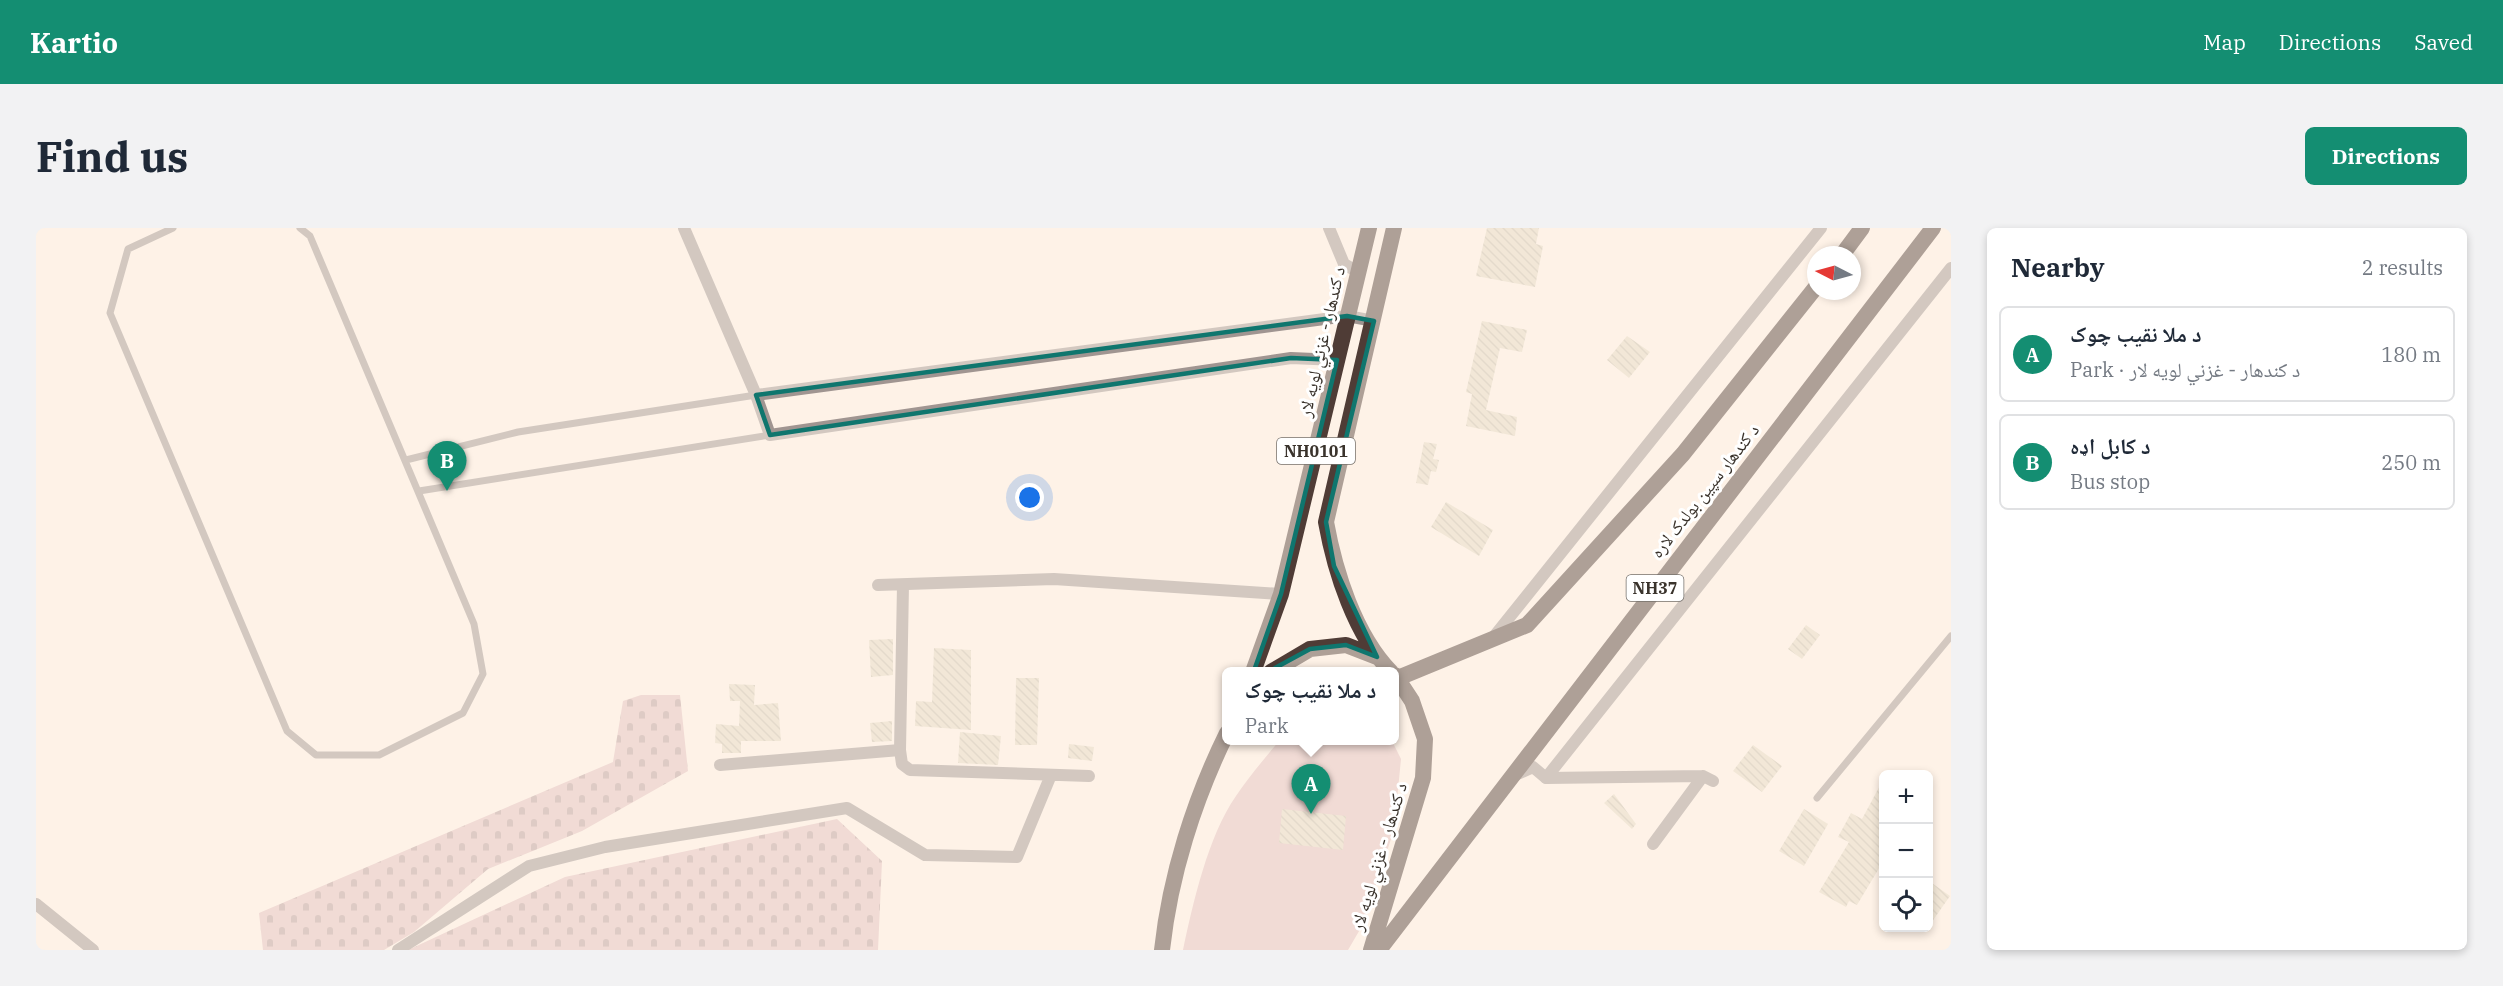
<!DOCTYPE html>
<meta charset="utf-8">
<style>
:root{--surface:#fff;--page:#f2f2f3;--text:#1f2937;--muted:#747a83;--line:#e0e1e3;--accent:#148e72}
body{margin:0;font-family:"IBM Plex Serif","Noto Naskh Arabic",serif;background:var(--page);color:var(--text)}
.controls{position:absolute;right:18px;bottom:18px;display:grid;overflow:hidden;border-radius:9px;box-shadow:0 3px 9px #0003}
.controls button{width:54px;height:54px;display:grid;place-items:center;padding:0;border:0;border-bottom:2px solid var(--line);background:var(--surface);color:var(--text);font:30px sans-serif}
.compass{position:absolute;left:1771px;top:18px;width:54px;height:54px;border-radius:50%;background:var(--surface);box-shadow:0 3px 9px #0003;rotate:276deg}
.you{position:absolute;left:994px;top:270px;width:21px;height:21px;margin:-15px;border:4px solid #fff;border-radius:50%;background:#1a73e8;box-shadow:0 0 0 9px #1a73e833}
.badge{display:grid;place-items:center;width:39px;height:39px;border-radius:50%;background:var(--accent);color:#fff;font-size:20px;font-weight:700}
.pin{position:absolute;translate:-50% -50px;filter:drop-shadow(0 2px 3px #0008)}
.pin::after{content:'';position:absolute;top:32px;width:21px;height:18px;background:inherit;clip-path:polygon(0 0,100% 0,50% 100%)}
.popup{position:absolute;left:1186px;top:439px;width:177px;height:78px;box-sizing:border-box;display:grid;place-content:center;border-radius:9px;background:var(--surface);filter:drop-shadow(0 2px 4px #0005);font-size:20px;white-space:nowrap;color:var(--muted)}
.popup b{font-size:22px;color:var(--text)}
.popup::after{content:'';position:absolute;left:50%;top:100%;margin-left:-12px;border:12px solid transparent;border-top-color:var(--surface)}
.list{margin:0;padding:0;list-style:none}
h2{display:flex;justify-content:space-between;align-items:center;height:78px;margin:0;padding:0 24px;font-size:26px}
h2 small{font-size:20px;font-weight:400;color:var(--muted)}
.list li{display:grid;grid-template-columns:39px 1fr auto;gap:18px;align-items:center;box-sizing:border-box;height:96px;margin:0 12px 12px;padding:0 12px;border:2px solid var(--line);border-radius:9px}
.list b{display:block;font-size:22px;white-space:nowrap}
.list p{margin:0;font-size:20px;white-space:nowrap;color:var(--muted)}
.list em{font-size:20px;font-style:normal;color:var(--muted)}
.icon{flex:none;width:33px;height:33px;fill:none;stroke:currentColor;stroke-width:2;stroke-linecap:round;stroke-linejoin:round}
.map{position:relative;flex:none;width:1915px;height:722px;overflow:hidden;border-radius:9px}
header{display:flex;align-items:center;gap:36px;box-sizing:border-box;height:84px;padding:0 30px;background:var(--accent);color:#fff}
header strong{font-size:28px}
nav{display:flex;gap:33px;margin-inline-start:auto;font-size:21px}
.intro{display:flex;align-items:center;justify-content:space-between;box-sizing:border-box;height:144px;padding:0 36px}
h1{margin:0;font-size:42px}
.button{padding:15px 27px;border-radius:9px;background:var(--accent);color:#fff;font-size:21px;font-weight:700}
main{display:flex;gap:36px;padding:0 36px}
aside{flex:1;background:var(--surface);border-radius:9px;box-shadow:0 3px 9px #0003}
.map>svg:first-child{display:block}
.green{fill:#e2bebe}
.cemetery{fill:url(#cemetery-stones)}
.building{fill:url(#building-back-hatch)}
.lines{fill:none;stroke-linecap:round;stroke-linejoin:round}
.service{stroke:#a09591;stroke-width:7}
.minor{stroke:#a09591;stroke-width:12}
.tertiary{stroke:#a09591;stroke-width:12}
.trunk{stroke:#4f3c36;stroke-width:16}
.marked{fill:none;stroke:#0f766e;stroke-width:4.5;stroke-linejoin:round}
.labels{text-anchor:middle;stroke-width:6;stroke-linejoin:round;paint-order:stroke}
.shield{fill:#fff;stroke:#75706b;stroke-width:1.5}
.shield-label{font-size:16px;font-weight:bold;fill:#3a332c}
.street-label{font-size:18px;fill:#3a332c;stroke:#fff}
</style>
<header>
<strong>Kartio</strong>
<nav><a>Map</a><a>Directions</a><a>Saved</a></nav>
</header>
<div class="intro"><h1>Find us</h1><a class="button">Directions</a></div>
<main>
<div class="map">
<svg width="1915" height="722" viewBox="0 0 1915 722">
<defs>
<pattern id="cemetery-stones" width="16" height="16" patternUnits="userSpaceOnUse" patternTransform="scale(1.5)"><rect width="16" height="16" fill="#e2bebe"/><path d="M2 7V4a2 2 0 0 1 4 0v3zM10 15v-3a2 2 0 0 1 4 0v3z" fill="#b89b9b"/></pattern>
<pattern id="building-back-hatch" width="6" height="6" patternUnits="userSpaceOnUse" patternTransform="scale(1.5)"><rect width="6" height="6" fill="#e5dac4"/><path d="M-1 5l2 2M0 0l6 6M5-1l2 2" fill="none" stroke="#c5bca9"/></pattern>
</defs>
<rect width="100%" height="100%" fill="#fef2e7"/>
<!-- green -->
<path class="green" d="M1243,513H1356L1365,531L1358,602L1326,698L1312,722H1147C1157,675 1172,608 1200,568C1213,549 1228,531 1243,513Z"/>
<!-- cemetery -->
<path class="cemetery" d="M605,467H644L652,543L546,603L452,641L378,704L348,722H227L223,685L577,534L587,473Z
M801,591L846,633L842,722H372L529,649Z"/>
<!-- building -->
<path class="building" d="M1451,0H1503L1500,16L1507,18L1499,59L1440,48Z
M1446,93L1491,102L1486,124L1464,120L1450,182L1481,189L1479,208L1430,198L1436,166L1430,164Z
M1591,108L1614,124L1593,150L1571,132Z
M1388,214L1401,216L1397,231L1403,232L1400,244L1395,243L1392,257L1380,255Z
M1410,274L1457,302L1443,328L1395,299Z
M1770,397L1784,407L1766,431L1752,421Z
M857,411V447L835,449L833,412Z
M898,420L935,422V502L879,498L880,473L896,474Z
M980,450H1003L1001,517H979Z
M693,456L719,457L718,477L742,475L745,513H705V525H686V516L679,515L680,496L703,498L704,473H694Z
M856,493V513L836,514L834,495Z
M924,504L965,508L962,537L922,535Z
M1033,516L1058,519L1056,533L1032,530Z
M1717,517L1746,538L1726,564L1697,543Z
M1848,550V632L1821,677L1813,673L1810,679L1783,664L1813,614L1802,609L1815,585L1826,591Z
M1578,566L1600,596L1596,601L1568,575Z
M1246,581L1310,588L1307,622L1243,615Z
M1768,581L1792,596L1768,638L1743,623Z
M1893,653L1914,668L1893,698Z"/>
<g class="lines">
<!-- service -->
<path class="service" d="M137,0L92,21L74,85L251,503L280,527H343L427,485L447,446L438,396L274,8L264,0
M370,232L482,204L720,167
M383,263L734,207
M1781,570L1915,408"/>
<!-- minor -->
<path class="minor" d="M648,0L720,167L734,207L1255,130L1301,132
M1293,0L1308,36L1322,44
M720,167L1311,88L1338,93
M842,357L1018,351L1245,366
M867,357L864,522L866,536L874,542L1053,548
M684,537L864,522
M1510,550L1667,548L1677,553
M1617,616L1667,548
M362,722L493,638L569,619L811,580L889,627L981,629L1015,547"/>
<!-- tertiary -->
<path class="tertiary" d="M1456,411L1785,0
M1477,548L1497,539L1510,550L1915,40
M0,676L57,722"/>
<!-- trunk -->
<path class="trunk" d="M1806,27L1826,0
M1217,444L1245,366L1333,0
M1235,444L1274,421L1310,417L1341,429
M1355,444C1319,407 1299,344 1290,294L1358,0
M1362,450L1491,397L1647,226L1780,59
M1126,722C1134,648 1158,572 1191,505
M1335,722L1387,550L1389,511L1376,473L1359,447
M1343,722L1897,0"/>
</g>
<!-- marked area -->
<path d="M0 0H1915V722H0ZM1311,88L1338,93L1290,294L1298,338L1341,429L1310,417L1274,421L1239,440L1207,474L1245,366L1301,132L1255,130L734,207L720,167Z" fill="#fef2e7" fill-opacity=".55" fill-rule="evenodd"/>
<path class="marked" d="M1311,88L1338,93L1290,294L1298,338L1341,429L1310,417L1274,421L1239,440L1207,474L1245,366L1301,132L1255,130L734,207L720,167Z"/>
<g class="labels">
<!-- shield labels -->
<g class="shield">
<rect x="1241" y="210" width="78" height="26" rx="4.5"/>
<rect x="1590.5" y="347" width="57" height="26" rx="4.5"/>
</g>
<g class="shield-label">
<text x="1280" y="229">NH0101</text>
<text x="1619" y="366">NH37</text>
</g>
<!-- street labels -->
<g class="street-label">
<text transform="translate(1286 114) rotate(-77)" y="6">د کندهار - غزني لويه لار</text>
<text transform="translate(1669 263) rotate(-52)" y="6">د کندهار سپین بولدک لاره</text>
<text transform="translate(1343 629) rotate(-73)" y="6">د کندهار - غزني لويه لار</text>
</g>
</g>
</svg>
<div class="controls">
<button>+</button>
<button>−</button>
<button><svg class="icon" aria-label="locate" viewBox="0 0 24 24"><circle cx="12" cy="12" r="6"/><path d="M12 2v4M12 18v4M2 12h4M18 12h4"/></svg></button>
</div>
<svg class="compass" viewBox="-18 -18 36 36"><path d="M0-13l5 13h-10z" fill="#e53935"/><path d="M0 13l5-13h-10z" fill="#747a83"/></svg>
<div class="you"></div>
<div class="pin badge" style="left:1275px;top:586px">A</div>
<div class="popup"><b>د ملا نقيب چوک</b>Park</div>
<div class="pin badge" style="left:411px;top:263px">B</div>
</div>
<aside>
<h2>Nearby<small>2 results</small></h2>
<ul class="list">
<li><span class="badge">A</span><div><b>د ملا نقيب چوک</b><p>Park · د کندهار - غزني لويه لار</p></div><em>180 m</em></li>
<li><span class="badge">B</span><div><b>د کابل اډه</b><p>Bus stop</p></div><em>250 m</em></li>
</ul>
</aside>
</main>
